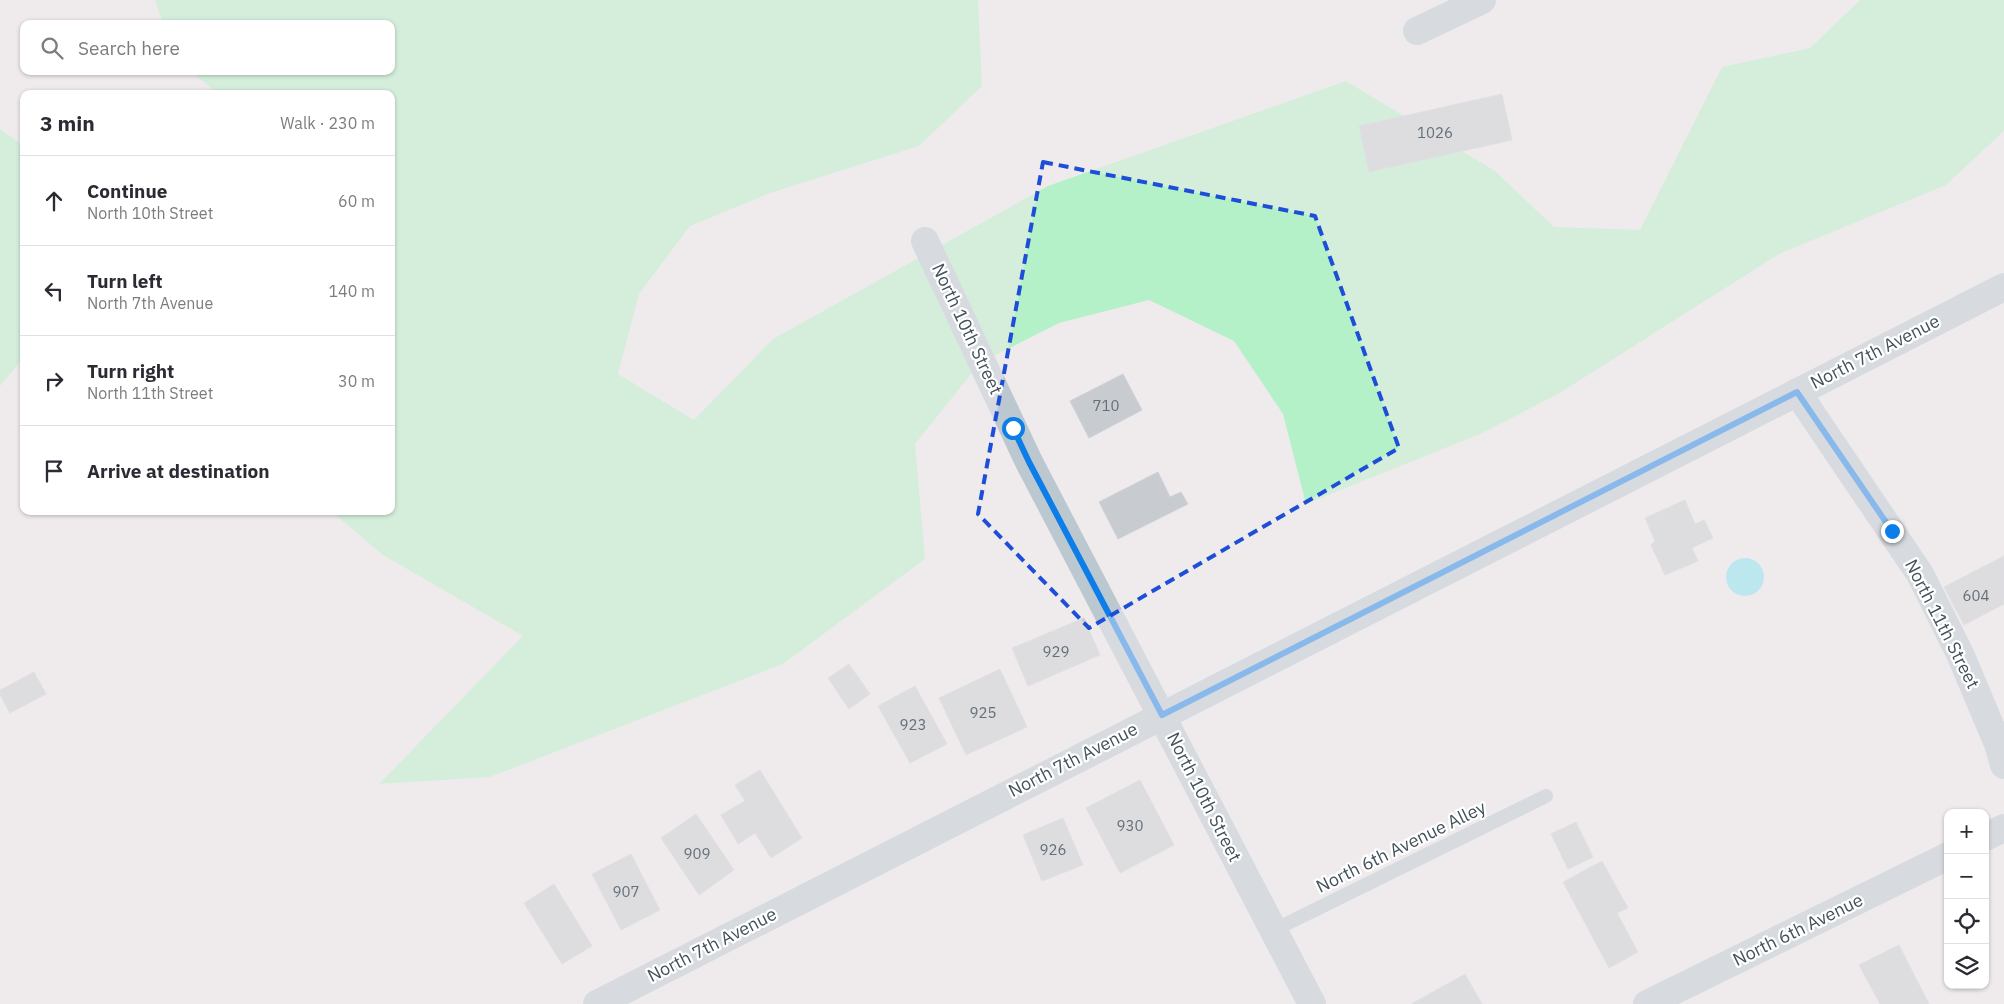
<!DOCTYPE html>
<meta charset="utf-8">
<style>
:root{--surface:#fff;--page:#f2f2f3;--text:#2b2b33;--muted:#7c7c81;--line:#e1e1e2}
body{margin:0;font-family:"IBM Plex Sans",sans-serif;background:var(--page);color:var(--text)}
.controls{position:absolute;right:15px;bottom:15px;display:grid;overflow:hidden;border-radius:10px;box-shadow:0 1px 4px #0004}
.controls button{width:45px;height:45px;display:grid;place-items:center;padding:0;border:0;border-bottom:1px solid var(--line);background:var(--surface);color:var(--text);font:25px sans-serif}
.stop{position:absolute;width:15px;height:15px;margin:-11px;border:4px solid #0d7de7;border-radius:50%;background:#fff}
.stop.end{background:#0d7de7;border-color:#fff;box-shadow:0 1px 5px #0008}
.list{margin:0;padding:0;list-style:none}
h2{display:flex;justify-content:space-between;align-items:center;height:65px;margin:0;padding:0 20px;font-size:21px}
h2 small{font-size:16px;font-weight:400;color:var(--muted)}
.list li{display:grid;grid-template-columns:32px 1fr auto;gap:15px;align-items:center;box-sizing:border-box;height:90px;padding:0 20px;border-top:1px solid var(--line)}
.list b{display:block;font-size:19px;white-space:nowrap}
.list p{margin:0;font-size:16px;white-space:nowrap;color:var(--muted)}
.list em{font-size:16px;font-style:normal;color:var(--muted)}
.icon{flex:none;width:28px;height:28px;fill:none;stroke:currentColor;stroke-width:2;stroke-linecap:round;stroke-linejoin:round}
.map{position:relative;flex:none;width:2004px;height:1004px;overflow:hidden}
.search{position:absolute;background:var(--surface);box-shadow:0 1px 4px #0004;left:20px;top:20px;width:375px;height:55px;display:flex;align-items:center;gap:12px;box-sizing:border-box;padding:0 18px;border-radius:10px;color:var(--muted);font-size:19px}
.panel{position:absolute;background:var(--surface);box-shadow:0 1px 4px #0004;left:20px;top:90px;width:375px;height:425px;border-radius:10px}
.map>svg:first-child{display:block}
.green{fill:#b5f1c8}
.water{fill:#7fe2f1}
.building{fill:#c8ccd1;stroke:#cfd2d8}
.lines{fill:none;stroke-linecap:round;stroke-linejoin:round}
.service{stroke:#bbc8d0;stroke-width:14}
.minor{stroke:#bbc8d0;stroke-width:28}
.route{stroke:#0d7de7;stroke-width:6}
.marked{fill:none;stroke:#1d4ed8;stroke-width:4;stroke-dasharray:10 6;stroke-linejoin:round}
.labels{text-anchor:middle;stroke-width:4.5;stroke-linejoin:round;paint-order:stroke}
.number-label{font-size:15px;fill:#647078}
.street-label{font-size:18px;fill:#43515a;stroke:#fff}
</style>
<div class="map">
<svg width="2004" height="1004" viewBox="0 0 2004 1004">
<rect width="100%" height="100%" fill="#efebec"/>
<!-- green -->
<path class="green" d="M155,0H978L982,86L919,146L770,193L690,226L639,294L618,374L694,420L773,339L1048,186L1346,81L1495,171L1554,227L1640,230L1722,67L1810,48L1860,0H2004V131L1946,185L1779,254L1558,394L1480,434L1306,504L1283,414L1234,341L1149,300L1059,323L980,363L915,444L925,559L783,664L490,777L379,784L523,636L383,555L331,511H391V94H218L191,71H391V24H163Z
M0,129L24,146V357L0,386Z"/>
<!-- water -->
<path class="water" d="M1726 577a19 19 0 1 1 38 0a19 19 0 1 1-38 0Z"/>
<!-- building -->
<path class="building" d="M1502,94L1512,140L1369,172L1359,126Z
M1123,374L1142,410L1089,438L1070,401Z
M1158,472L1170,497L1181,492L1188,504L1118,539L1099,502Z
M1685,500L1695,524L1704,520L1713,538L1692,548L1698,561L1665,575L1651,545L1655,541L1645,518Z
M2004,556V604L1964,625L1944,587Z
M1084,618L1100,655L1028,686L1012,648Z
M849,664L870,694L849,709L828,678Z
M1000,669L1027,727L966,755L939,698Z
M34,672L46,694L10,713L0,695V690Z
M915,686L947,744L910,763L878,706Z
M760,770L802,838L771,858L755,833L738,844L721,815L745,801L735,785Z
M1140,780L1174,845L1120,873L1086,808Z
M696,814L734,870L699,895L661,838Z
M1063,818L1083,865L1042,881L1023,835Z
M1576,822L1593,857L1568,869L1551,834Z
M631,854L660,910L621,930L592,874Z
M1602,861L1628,908L1617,913L1638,952L1609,968L1563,882Z
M554,884L592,946L562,964L524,903Z
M1899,945L1929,1004H1880L1859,965Z
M1465,974L1482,1004H1413V1003Z"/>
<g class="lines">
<!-- service -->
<path class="service" d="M1274,930L1546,796"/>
<!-- minor -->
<path class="minor" d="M1417,31L1482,0
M925,241L1029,462L1312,1004
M1797,392L1920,574L1961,656L1998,744L2004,765
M1985,837L2004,828
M597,1004L2004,287
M1647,1004L1948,856"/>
</g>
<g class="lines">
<!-- route -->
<path class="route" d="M1013,428L1029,462L1162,715L1797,392L1892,531"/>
</g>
<!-- marked area -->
<path d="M0 0H2004V1004H0ZM1043,162L1315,216L1399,448L1089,628L978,514Z" fill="#efebec" fill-opacity=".55" fill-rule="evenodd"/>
<path class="marked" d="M1043,162L1315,216L1399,448L1089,628L978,514Z"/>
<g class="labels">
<!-- number labels -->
<g class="number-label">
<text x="1435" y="138">1026</text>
<text x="1106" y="411">710</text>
<text x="1976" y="601">604</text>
<text x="1056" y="657">929</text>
<text x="983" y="718">925</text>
<text x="913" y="730">923</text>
<text x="1130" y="831">930</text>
<text x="1053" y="855">926</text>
<text x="697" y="859">909</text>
<text x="626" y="897">907</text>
</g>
<!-- street labels -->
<g class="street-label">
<text transform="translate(967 329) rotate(65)" y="6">North 10th Street</text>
<text transform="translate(1875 352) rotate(-27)" y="6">North 7th Avenue</text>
<text transform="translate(1942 624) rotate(63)" y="6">North 11th Street</text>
<text transform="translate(1073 760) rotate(-27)" y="6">North 7th Avenue</text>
<text transform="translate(1204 797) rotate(63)" y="6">North 10th Street</text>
<text transform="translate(1401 847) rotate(-26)" y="6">North 6th Avenue Alley</text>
<text transform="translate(1798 930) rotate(-26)" y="6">North 6th Avenue</text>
<text transform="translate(712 945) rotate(-27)" y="6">North 7th Avenue</text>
</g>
</g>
</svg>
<div class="controls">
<button>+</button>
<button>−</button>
<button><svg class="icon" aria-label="locate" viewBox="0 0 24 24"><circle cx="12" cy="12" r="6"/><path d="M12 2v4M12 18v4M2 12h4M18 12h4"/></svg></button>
<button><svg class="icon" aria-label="layers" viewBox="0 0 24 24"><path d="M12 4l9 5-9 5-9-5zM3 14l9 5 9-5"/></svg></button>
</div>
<div class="stop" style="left:1013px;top:428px"></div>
<div class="stop end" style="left:1892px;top:531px"></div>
<div class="search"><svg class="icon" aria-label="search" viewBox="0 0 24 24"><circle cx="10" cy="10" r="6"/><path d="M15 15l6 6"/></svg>Search here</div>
<section class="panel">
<h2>3 min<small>Walk · 230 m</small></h2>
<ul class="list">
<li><svg class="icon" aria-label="ahead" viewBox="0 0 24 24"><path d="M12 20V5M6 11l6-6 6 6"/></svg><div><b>Continue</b><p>North 10th Street</p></div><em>60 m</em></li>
<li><svg class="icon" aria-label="left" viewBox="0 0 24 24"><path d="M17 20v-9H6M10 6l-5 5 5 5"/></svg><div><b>Turn left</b><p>North 7th Avenue</p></div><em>140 m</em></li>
<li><svg class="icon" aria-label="right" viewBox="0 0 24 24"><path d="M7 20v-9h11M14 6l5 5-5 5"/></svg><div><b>Turn right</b><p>North 11th Street</p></div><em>30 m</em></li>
<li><svg class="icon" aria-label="arrive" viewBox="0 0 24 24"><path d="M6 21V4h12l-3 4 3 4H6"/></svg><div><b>Arrive at destination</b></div></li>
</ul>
</section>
</div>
